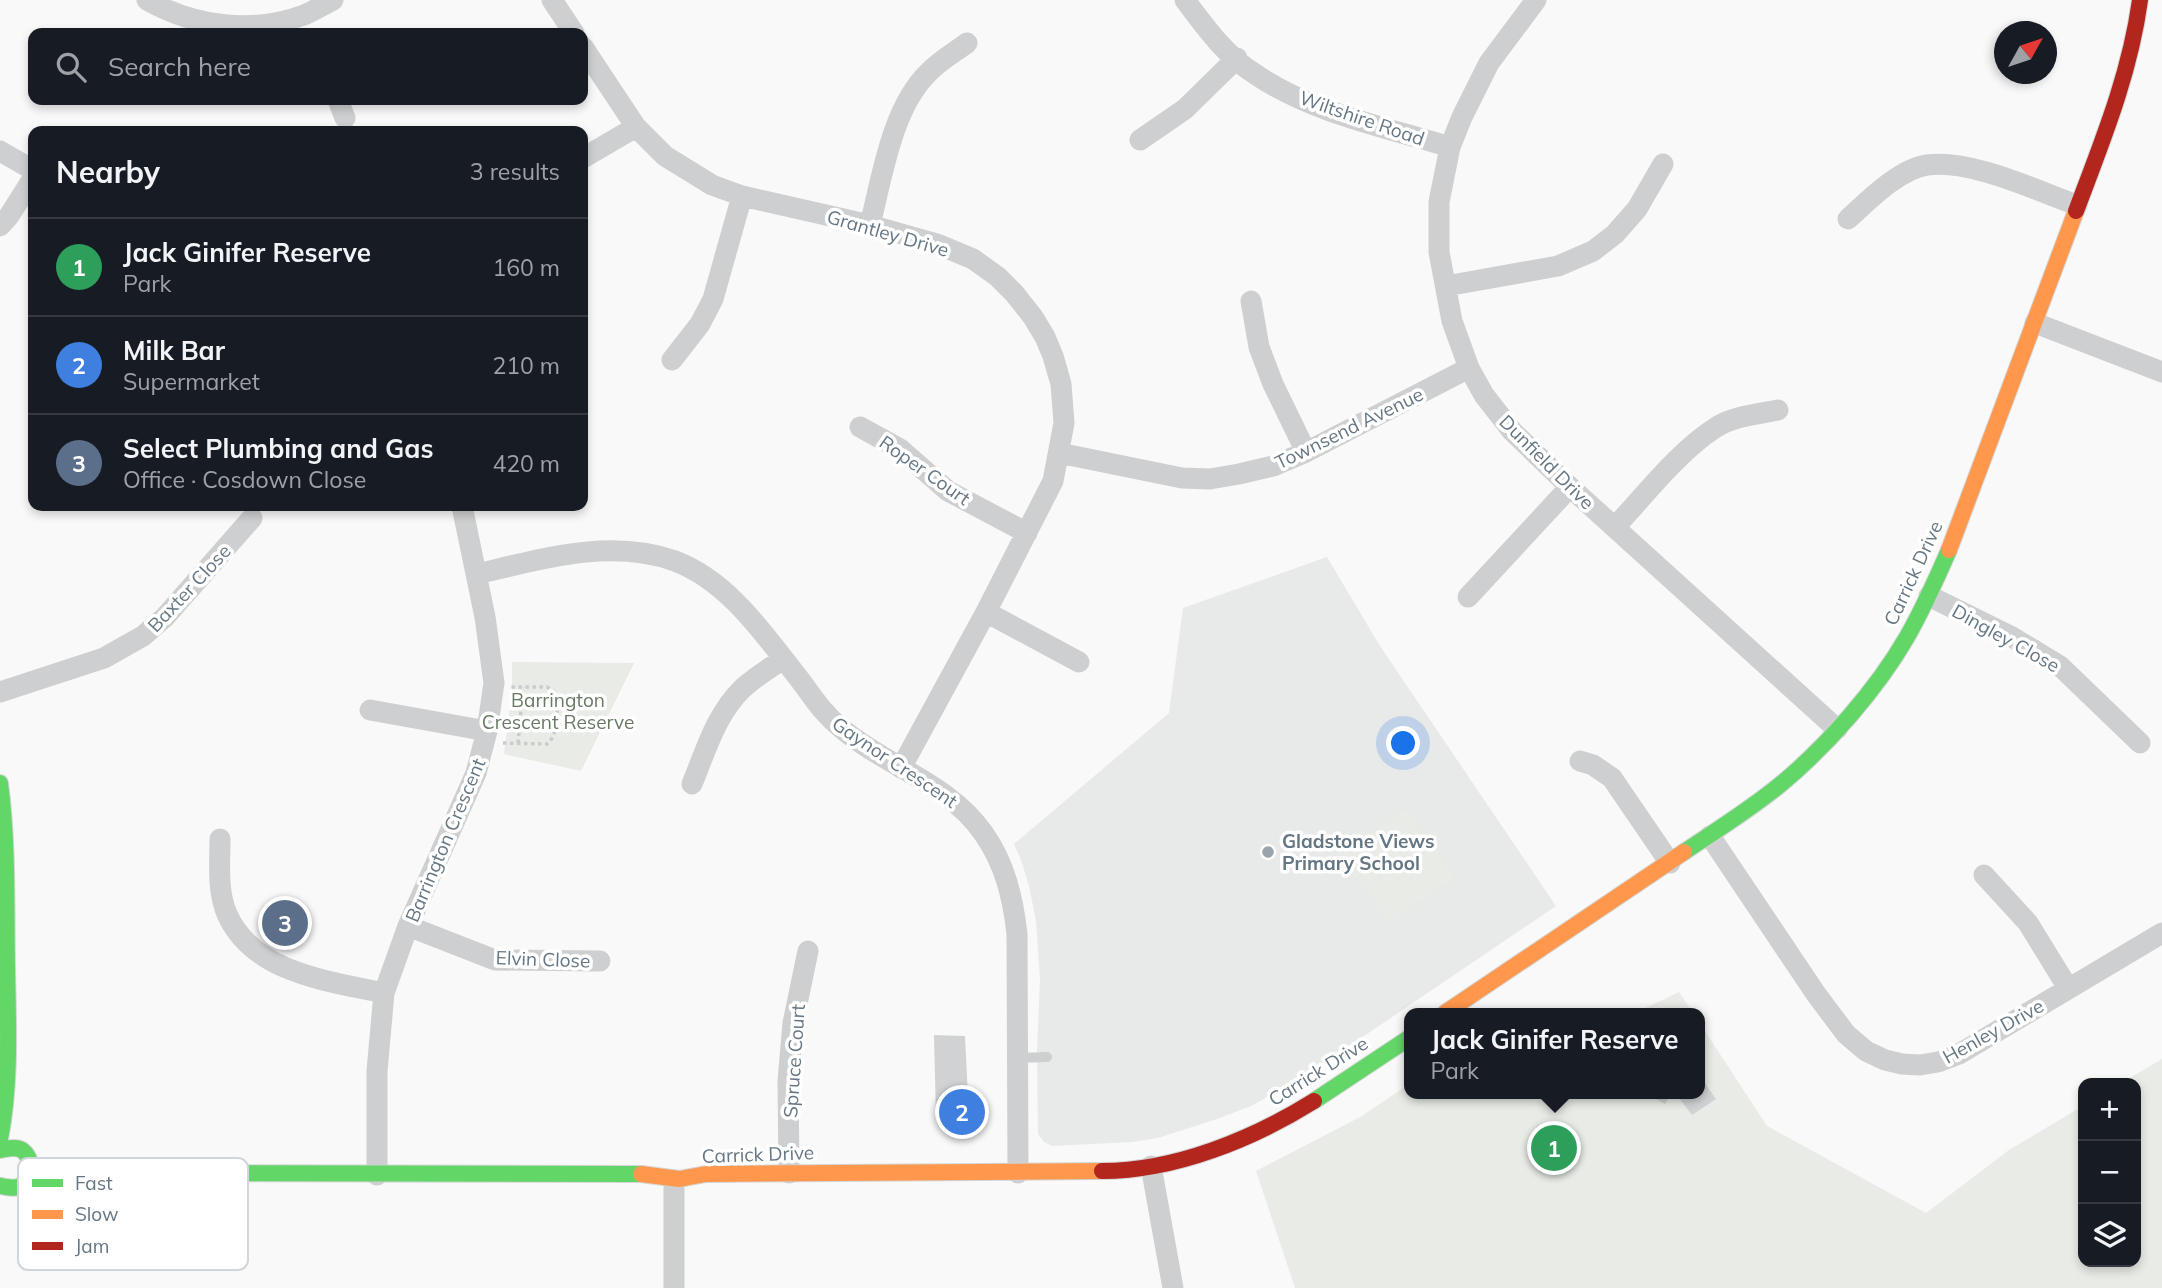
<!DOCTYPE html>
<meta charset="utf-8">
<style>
:root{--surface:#171b24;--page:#242831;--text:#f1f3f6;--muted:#9ea1a6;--line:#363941;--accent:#99a4ac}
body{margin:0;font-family:Mulish,sans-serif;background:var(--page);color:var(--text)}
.controls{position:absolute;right:21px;bottom:21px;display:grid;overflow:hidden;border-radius:14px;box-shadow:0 4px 10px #0003}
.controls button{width:63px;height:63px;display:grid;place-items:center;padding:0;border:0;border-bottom:2px solid var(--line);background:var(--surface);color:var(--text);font:35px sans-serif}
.compass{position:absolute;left:1994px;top:21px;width:63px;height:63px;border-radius:50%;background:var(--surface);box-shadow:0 4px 10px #0003;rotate:50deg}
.you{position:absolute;left:1404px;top:744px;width:24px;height:24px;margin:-18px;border:5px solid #fff;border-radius:50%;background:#1a73e8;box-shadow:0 0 0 10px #1a73e833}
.badge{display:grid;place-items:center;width:46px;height:46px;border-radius:50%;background:var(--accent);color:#fff;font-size:23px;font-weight:700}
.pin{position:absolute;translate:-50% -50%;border:4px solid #fff;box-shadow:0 2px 7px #0006}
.popup{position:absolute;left:1404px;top:1008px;width:301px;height:91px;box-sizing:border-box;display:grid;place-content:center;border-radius:14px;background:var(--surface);filter:drop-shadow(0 2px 5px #0005);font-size:23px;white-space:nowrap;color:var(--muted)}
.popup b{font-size:26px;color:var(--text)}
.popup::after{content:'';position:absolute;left:50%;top:100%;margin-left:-14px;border:14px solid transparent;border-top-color:var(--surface)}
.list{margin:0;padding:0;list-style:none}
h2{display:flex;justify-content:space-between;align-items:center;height:91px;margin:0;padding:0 28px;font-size:30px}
h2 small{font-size:23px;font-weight:400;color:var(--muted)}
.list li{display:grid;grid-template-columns:46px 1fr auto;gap:21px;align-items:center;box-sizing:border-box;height:98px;padding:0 28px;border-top:2px solid var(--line)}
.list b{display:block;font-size:26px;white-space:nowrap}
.list p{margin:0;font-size:23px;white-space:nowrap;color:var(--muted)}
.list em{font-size:23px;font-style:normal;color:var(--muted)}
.icon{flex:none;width:38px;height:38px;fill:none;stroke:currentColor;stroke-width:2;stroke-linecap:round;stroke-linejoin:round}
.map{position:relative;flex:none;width:2162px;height:1288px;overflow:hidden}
.search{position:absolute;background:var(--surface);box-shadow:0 4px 10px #0003;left:28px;top:28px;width:560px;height:77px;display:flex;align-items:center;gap:18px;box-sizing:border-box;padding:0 24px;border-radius:14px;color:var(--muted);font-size:26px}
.panel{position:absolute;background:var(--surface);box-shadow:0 4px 10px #0003;left:28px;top:126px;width:560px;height:385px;border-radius:14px}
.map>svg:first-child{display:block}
.built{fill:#e8e9e9}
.green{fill:#e8ebe6}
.building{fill:#d0d2d3}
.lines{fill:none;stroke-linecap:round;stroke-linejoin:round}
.fast-casing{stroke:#d5d6d7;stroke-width:18}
.slow-casing{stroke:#d5d6d7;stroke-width:18}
.jam-casing{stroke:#d5d6d7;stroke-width:18}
.path{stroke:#cbcccd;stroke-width:3.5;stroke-dasharray:3.5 3.5;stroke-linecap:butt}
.lane{stroke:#cecfd0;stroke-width:10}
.street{stroke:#cecfd0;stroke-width:21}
.fast{stroke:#63d668;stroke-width:16}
.slow{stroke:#ff974d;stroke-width:16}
.jam{stroke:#b3261e;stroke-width:16}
.poi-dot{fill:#99a4ac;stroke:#fff;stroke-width:2.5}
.labels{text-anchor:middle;stroke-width:7;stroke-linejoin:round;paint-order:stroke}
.street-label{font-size:19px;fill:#657683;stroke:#fff}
.park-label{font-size:19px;fill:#687a64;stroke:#fff}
.poi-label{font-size:19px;font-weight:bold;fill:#657683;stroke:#fff;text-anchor:start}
.key{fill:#fff;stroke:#d1d6da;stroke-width:2}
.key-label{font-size:19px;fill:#657683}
</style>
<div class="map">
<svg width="2162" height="1288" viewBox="0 0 2162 1288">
<rect width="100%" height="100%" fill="#f9f9f9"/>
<!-- built -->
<path class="built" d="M1327,557L1380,646L1556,906L1308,1074L1251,1106L1217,1119L1158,1138L1132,1142L1052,1146L1044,1142L1038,1134L1037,1051L1040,980L1036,921L1029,886L1021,860L1014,844L1169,713L1183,608Z"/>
<!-- green -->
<path class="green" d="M512,662L634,663L581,771L504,754L512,691Z
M1406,809L1429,842L1362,888L1339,855Z
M1432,844L1455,877L1389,923L1365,890Z
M1679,992L1693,1013H1635Z
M1699,1022L1767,1126L1926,1213L2009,1150L2083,1106V1262H2136V1083H2121L2162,1059V1288H1295L1256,1171L1362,1116L1409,1084V1094H1699Z"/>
<!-- building -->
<path class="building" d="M934,1035L965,1036L969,1117L936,1118Z
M1699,1075L1716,1099L1692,1115L1676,1094H1699Z
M1647,1094H1671L1665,1104Z"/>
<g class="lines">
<!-- fast casing -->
<g class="fast-casing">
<path id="fast" d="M0,783C8,844 6,905 7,967C8,1025 11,1082 0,1139
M1684,852C1717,830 1751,809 1781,784C1827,746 1877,689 1907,637C1923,609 1936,580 1949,550
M1314,1101L1409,1038
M0,1150C7,1149 15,1146 22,1150C33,1158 33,1178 22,1185C15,1190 7,1187 0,1186
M26,1182L43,1177L77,1173L641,1174"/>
</g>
<!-- slow casing -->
<g class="slow-casing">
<path id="slow" d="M1949,550L2076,211
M1445,1013L1684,852
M641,1174L679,1179L706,1174L1102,1171"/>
</g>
<!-- jam casing -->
<g class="jam-casing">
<path id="jam" d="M2076,211C2102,142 2130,74 2140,0
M1102,1171C1175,1171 1253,1139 1314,1101"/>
</g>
<!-- path -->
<path class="path" d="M503,743L547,744C559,735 559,705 554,691L547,687H511
M518,743L523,687"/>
<!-- lane -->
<path class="lane" d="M1018,1058L1047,1057"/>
<!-- street -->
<path class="street" d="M147,0C195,27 252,34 304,15C314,11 323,5 333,0
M552,0L574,33
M1185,0C1205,27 1226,56 1255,74C1312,113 1385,127 1450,147
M1536,0L1489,63L1462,117L1450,147L1439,202V252L1452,321L1469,368L1484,395L1512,431L1570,487L1837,729
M583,47L636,127L665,156L712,185L742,196L870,225L937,244L973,259L998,277L1014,293L1033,317L1045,337L1053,356L1061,384L1064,423L1053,481L986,612L901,768
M338,100L345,118
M1140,140L1185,109L1237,58
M0,151L33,170
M583,158L636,127
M1848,219C1868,201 1899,169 1927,165C1971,159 2035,190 2077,205
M870,225C882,177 892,108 928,73C939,61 955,52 967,43
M0,226L9,216L33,178
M1446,286L1558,266L1593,251L1615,234L1637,209L1663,164
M1251,301L1259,347L1273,384L1306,452
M2035,323L2162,372
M672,360L700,324L713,299L742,196
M860,427L900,449L948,491L1027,533
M1059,453L1182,478L1210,479L1239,474L1273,466L1306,452L1469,368
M1615,527C1644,496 1679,451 1715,428C1733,416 1758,414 1778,410
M477,574C541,559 610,538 675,561C728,581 763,633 797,676C811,694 822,713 841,728C887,767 949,783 984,834C1005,864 1013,898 1017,934L1018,1173
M1929,596L2012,637L2060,666L2140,743
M1468,597L1570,487
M986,612L1079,662
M0,692L104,658L143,636L165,617L252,518
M370,710L487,731
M1580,761L1593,765L1612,778L1670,863
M692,784C706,750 716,714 743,688C755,677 770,668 783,659
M1710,836L1816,994L1846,1034L1866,1051L1885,1060L1902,1064L1920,1065L1938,1062L1959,1054L2162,933
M220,839C220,863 217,891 227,914C253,973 328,981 384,993
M1984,875L2028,923L2068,988
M408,926L495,960L600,961
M1151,1166L1173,1288
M789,1173L788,1081L793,1023L808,951
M377,1175V1071L384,993L408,926L476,773L487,731L494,683L485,617L462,506
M674,1288V1181"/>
<!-- fast -->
<use href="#fast" class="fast"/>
<!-- slow -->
<use href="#slow" class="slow"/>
<!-- jam -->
<use href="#jam" class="jam"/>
</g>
<!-- markers -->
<circle class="poi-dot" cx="1268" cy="852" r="7"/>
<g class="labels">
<!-- street labels -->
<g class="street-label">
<text transform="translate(1362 118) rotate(19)" y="7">Wiltshire Road</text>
<text transform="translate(888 233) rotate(16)" y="7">Grantley Drive</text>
<text transform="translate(1349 428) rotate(-26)" y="7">Townsend Avenue</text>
<text transform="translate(1547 462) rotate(45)" y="7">Dunfield Drive</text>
<text transform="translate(925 470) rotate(35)" y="7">Roper Court</text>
<text transform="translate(1913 573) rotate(-65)" y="7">Carrick Drive</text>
<text transform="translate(189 588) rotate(-47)" y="7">Baxter Close</text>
<text transform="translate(2006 638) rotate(29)" y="7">Dingley Close</text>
<text transform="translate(895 762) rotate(34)" y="7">Gaynor Crescent</text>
<text transform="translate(445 840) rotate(-67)" y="7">Barrington Crescent</text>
<text transform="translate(543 959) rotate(2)" y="7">Elvin Close</text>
<text transform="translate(1993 1031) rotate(-29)" y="7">Henley Drive</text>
<text transform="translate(794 1061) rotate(-86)" y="7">Spruce Court</text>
<text transform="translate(1318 1071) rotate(-32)" y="7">Carrick Drive</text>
<text transform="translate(758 1154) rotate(-2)" y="7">Carrick Drive</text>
</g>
<!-- park labels -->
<g class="park-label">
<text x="558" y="707">Barrington<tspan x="558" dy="22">Crescent Reserve</tspan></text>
</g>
<!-- poi labels -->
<g class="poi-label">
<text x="1282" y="848">Gladstone Views<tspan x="1282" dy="22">Primary School</tspan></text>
</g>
</g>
<!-- legend -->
<rect x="18" y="1158" width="230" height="112" rx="10" class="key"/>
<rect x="32" y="1179" width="31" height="8" fill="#63d668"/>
<rect x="32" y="1210" width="31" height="9" fill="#ff974d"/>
<rect x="32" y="1242" width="31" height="8" fill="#b3261e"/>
<g class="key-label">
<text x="75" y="1190">Fast</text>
<text x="75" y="1221">Slow</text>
<text x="75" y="1253">Jam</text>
</g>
</svg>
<div class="controls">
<button>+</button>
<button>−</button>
<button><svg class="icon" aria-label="layers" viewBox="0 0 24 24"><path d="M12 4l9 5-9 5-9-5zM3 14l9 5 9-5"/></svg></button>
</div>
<svg class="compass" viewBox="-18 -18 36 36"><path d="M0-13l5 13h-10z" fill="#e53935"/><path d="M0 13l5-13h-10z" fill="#9ea1a6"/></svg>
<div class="you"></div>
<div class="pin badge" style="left:1554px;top:1148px;background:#2e9e5b">1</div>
<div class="popup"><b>Jack Ginifer Reserve</b>Park</div>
<div class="pin badge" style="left:962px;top:1112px;background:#3f7fe0">2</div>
<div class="pin badge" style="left:285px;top:923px;background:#5c6f8a">3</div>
<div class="search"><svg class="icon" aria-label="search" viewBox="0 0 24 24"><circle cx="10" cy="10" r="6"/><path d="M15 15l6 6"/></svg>Search here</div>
<section class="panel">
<h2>Nearby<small>3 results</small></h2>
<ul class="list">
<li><span class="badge" style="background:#2e9e5b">1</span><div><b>Jack Ginifer Reserve</b><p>Park</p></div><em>160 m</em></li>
<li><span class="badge" style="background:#3f7fe0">2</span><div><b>Milk Bar</b><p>Supermarket</p></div><em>210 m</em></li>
<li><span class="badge" style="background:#5c6f8a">3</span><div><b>Select Plumbing and Gas</b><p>Office · Cosdown Close</p></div><em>420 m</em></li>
</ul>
</section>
</div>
